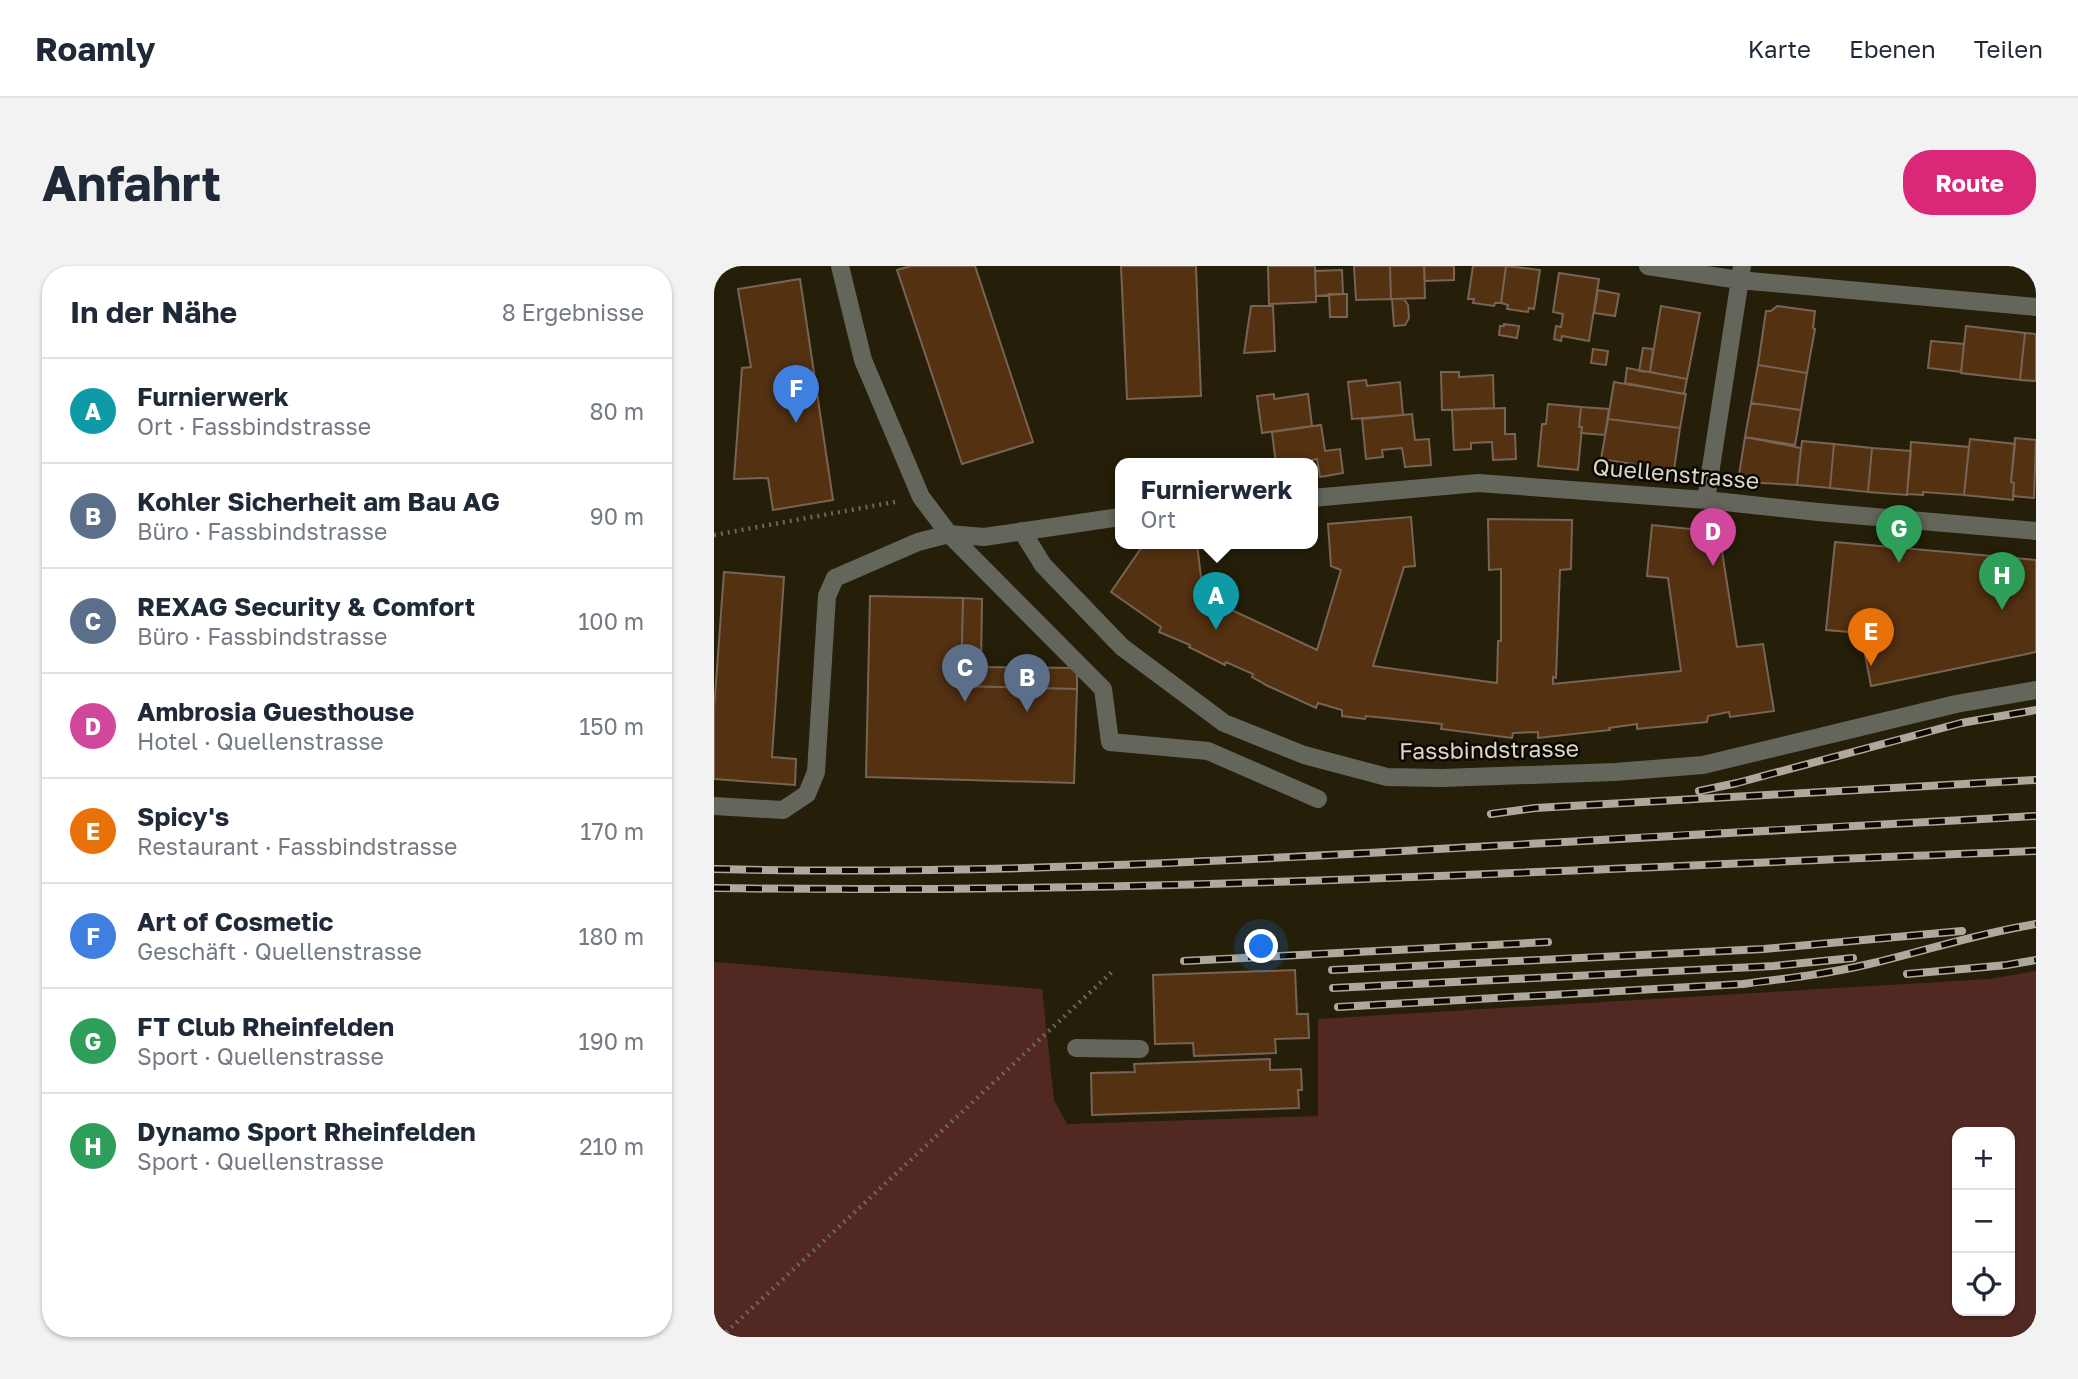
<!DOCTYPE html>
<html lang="de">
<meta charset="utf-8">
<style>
:root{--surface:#fff;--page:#f2f2f3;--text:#1f2937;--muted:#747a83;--line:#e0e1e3;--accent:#db2777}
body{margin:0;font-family:"Golos Text",sans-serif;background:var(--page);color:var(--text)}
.controls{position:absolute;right:21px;bottom:21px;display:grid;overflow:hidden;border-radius:14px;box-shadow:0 2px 5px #0004}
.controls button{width:63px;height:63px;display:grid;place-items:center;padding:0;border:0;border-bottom:2px solid var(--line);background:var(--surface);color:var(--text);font:35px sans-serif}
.you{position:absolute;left:548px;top:681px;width:24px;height:24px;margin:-18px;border:5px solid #fff;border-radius:50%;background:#1a73e8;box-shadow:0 0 0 10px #1a73e833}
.badge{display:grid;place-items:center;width:46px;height:46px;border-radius:50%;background:var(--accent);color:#fff;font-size:23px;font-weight:700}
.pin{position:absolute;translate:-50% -58px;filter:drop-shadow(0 2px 4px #0008)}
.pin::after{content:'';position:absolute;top:37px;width:24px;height:21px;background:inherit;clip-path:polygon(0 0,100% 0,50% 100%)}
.popup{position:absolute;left:401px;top:192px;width:203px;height:91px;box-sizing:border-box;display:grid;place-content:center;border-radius:14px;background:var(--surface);filter:drop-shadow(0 2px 5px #0005);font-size:23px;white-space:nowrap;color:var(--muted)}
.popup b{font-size:26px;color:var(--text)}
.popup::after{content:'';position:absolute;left:50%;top:100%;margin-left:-14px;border:14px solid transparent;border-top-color:var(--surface)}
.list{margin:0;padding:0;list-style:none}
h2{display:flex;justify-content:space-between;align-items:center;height:91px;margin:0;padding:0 28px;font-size:30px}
h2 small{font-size:23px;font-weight:400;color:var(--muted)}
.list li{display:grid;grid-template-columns:46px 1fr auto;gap:21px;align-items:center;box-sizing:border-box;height:105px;padding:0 28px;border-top:2px solid var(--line)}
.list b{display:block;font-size:26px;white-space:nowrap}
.list p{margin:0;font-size:23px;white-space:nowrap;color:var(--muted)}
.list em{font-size:23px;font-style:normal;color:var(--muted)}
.icon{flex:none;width:38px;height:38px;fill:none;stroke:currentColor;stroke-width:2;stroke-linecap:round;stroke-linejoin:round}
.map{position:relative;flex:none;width:1322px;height:1071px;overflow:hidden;border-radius:28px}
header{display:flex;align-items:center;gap:42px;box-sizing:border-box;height:98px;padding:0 35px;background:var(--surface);border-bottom:2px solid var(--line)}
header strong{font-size:33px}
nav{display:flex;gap:38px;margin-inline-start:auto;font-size:24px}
.intro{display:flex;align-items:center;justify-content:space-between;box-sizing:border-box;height:168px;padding:0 42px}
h1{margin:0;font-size:49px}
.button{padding:18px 32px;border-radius:28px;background:var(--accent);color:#fff;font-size:24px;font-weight:700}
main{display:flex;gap:42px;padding:0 42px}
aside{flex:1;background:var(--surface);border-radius:28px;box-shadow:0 2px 5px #0004}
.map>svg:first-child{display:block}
.green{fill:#512922;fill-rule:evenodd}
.building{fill:#533111;stroke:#786454;stroke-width:2}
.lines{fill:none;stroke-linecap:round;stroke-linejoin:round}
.path{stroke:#6d6755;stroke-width:4.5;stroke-dasharray:2 5;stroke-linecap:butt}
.minor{stroke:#64665c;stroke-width:18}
.rail-casing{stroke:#aea99a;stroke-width:8}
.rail{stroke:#0b0802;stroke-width:5;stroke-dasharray:16;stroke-linecap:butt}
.labels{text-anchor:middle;stroke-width:5;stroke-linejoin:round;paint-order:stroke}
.street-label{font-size:23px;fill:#dcd7ca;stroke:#0b0802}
</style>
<header>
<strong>Roamly</strong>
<nav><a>Karte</a><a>Ebenen</a><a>Teilen</a></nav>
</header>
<div class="intro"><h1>Anfahrt</h1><a class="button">Route</a></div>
<main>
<aside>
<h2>In der Nähe<small>8 Ergebnisse</small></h2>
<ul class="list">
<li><span class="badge" style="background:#0f9aa8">A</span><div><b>Furnierwerk</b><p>Ort · Fassbindstrasse</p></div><em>80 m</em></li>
<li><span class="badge" style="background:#5c6f8a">B</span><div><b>Kohler Sicherheit am Bau AG</b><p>Büro · Fassbindstrasse</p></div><em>90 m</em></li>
<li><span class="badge" style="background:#5c6f8a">C</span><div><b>REXAG Security &amp; Comfort</b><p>Büro · Fassbindstrasse</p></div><em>100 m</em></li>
<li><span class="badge" style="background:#d1479c">D</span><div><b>Ambrosia Guesthouse</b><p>Hotel · Quellenstrasse</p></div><em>150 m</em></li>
<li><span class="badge" style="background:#e8710a">E</span><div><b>Spicy's</b><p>Restaurant · Fassbindstrasse</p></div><em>170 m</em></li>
<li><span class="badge" style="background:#3f7fe0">F</span><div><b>Art of Cosmetic</b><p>Geschäft · Quellenstrasse</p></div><em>180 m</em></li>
<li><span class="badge" style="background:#2e9e5b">G</span><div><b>FT Club Rheinfelden</b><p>Sport · Quellenstrasse</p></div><em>190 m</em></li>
<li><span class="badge" style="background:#2e9e5b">H</span><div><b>Dynamo Sport Rheinfelden</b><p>Sport · Quellenstrasse</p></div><em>210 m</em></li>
</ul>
</aside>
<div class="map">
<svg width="1322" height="1071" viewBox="0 0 1322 1071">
<rect width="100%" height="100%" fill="#251e09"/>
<!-- green -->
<path class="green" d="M0,696L328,723L340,834L353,858L604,850V753L1276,713L1322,705V1071H0ZM1243,866H1296V1045H1243Z"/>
<!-- building -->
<path class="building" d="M197,0H261L319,176L248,198L183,4Z
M407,0H482L487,130L413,133Z
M554,0H601L602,36L555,38Z
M640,0H676L677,33L642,34Z
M676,0H710L711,32L677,33Z
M710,0H740V14L711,15Z
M759,0H792L787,37H781L780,40L759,37L760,33H754Z
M792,0L826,4L820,43L815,42L814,46L793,43L794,39L787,37Z
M628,4L629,28L602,30L601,5Z
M845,7L885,13L875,75L848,70L847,75L840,73L842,60L847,61L849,48L839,46Z
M86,13L119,234L59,244L54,212L20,213L28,102L37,101L24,23Z
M884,24L905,28L901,50L880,47Z
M615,28H633V51H616Z
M678,33H690L694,39L695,52L691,59L680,60Z
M537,40H559L561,85L530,87Z
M947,40L986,47L973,113L936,106Z
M1063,40L1101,45L1099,62L1101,63L1093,107L1044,99L1052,45H1057Z
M790,58L805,60L803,72L785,69L786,60H790Z
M1252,60L1311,67L1306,114L1247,107Z
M1311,67L1322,68V115L1306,114Z
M1217,75L1250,78L1247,106L1214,102Z
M929,82L939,83L936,106L925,105Z
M879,83L894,85L892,99L877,97Z
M1044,99L1093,107L1087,144L1037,137Z
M913,102L973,113L970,128L911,117Z
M727,106H745V111L779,109L780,142L728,144Z
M652,114L653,120L686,116L689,149L638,153L634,116Z
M900,116L972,128L966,162L894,153Z
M560,128V133L594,128L598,160L548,167L543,130Z
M1037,137L1087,144L1081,179L1031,171Z
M834,138L867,141L865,161H868L864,204L824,200L828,158H832Z
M867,141L895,143L891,169L867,167L868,161H865Z
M791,142V168H801L802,193L779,194L778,176L757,177V183L740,184L738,144Z
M698,148L701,174L715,173L717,199L691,201L688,182L668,184L669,191L652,193L648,153Z
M894,153L966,162L960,204L954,210L918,207L919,198L887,193Z
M607,159L611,185L626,183L629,207L606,211L603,193L580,198H562L558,166Z
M1031,171L1087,182L1083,219L1031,216L1025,209Z
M1301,172L1322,174L1320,232L1299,230L1300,217L1297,216Z
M1256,173L1301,178L1297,216L1300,217L1299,234L1250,229Z
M1088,175L1120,178L1116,222L1083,219Z
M1197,176L1255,181L1250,229L1209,226V229L1193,228Z
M1120,178L1158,182L1154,226L1116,222Z
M1158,182L1197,185L1193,229L1154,226Z
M697,251L701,300L690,301L659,400L783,417L784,375H787V303L775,304L774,253L858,254L857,303L846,304L842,412L839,411V418L967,405L954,312L933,310L938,259L1005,266L1023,381L1049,378L1060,445L1016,451L1015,446L994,450L993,456L923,463V458L895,462L896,464L824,472V466L799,467L798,472L727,463L728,458L652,450L651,453L628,450V444L604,437L602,442L554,420L538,411L539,408L512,396L511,399L475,381L476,379L445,366L447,361L397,326L430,278H483L489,328L508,337L507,339L603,384L627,304L617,300L614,258Z
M1121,276L1322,294V386L1157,420L1147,367L1112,364Z
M10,306L70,311L58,491L82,493L81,519L0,513V443Z
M156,330L249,332L247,420L363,423L360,517L152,511Z
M249,332L268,333L267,401L363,402V423L247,420Z
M581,704L583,748H594L595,772L561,773L562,787L480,790L479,777L441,778L439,709Z
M556,793V804L587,803L588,824H584L585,842L378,849L377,807L421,806L420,798Z"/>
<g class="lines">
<!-- path -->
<path class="path" d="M0,269L186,235
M7,1071L399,705"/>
<!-- minor -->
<path class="minor" d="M126,0L149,94L207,231L235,268L270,271L406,251
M934,0L1025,14L1322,41
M598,232L764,217L992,234L1104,246L1322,265
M992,234L1028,0
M308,265L329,299L408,381L510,457L590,489L673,511L728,512L901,506L989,499L1242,438L1322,424
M0,540L69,544L93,528L102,506L113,330L121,312L204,276L235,268L389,423L396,476L494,485L604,533
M362,782L426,783"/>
<!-- rail casing -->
<g class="rail-casing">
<path id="rail" d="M985,525L1023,517L1247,457L1322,444
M777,548L821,542L1322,514
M0,603C284,610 567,592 850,576C1008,566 1165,559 1322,550
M0,622C441,629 882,602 1322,585
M470,695L834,676
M618,704L1050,683L1248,665
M1193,708L1293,699L1322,694
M619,722L1060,700L1139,692
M624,741L1028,718C1070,713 1113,708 1155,698C1211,685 1265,667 1322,658"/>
</g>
<!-- rail -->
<use href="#rail" class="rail"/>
</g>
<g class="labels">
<!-- street labels -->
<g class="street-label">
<text transform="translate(962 208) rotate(5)" y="8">Quellenstrasse</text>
<text transform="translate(775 484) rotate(-1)" y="8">Fassbindstrasse</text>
</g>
</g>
</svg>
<div class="controls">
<button>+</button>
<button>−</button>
<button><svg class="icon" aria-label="locate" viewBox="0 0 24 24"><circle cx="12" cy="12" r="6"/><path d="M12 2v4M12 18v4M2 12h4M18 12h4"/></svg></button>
</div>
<div class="you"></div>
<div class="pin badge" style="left:502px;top:364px;background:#0f9aa8">A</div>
<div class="popup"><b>Furnierwerk</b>Ort</div>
<div class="pin badge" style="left:313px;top:446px;background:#5c6f8a">B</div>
<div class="pin badge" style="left:251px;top:436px;background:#5c6f8a">C</div>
<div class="pin badge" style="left:999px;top:300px;background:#d1479c">D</div>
<div class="pin badge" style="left:1157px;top:400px;background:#e8710a">E</div>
<div class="pin badge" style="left:82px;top:157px;background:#3f7fe0">F</div>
<div class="pin badge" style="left:1185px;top:297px;background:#2e9e5b">G</div>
<div class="pin badge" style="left:1288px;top:344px;background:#2e9e5b">H</div>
</div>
</main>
